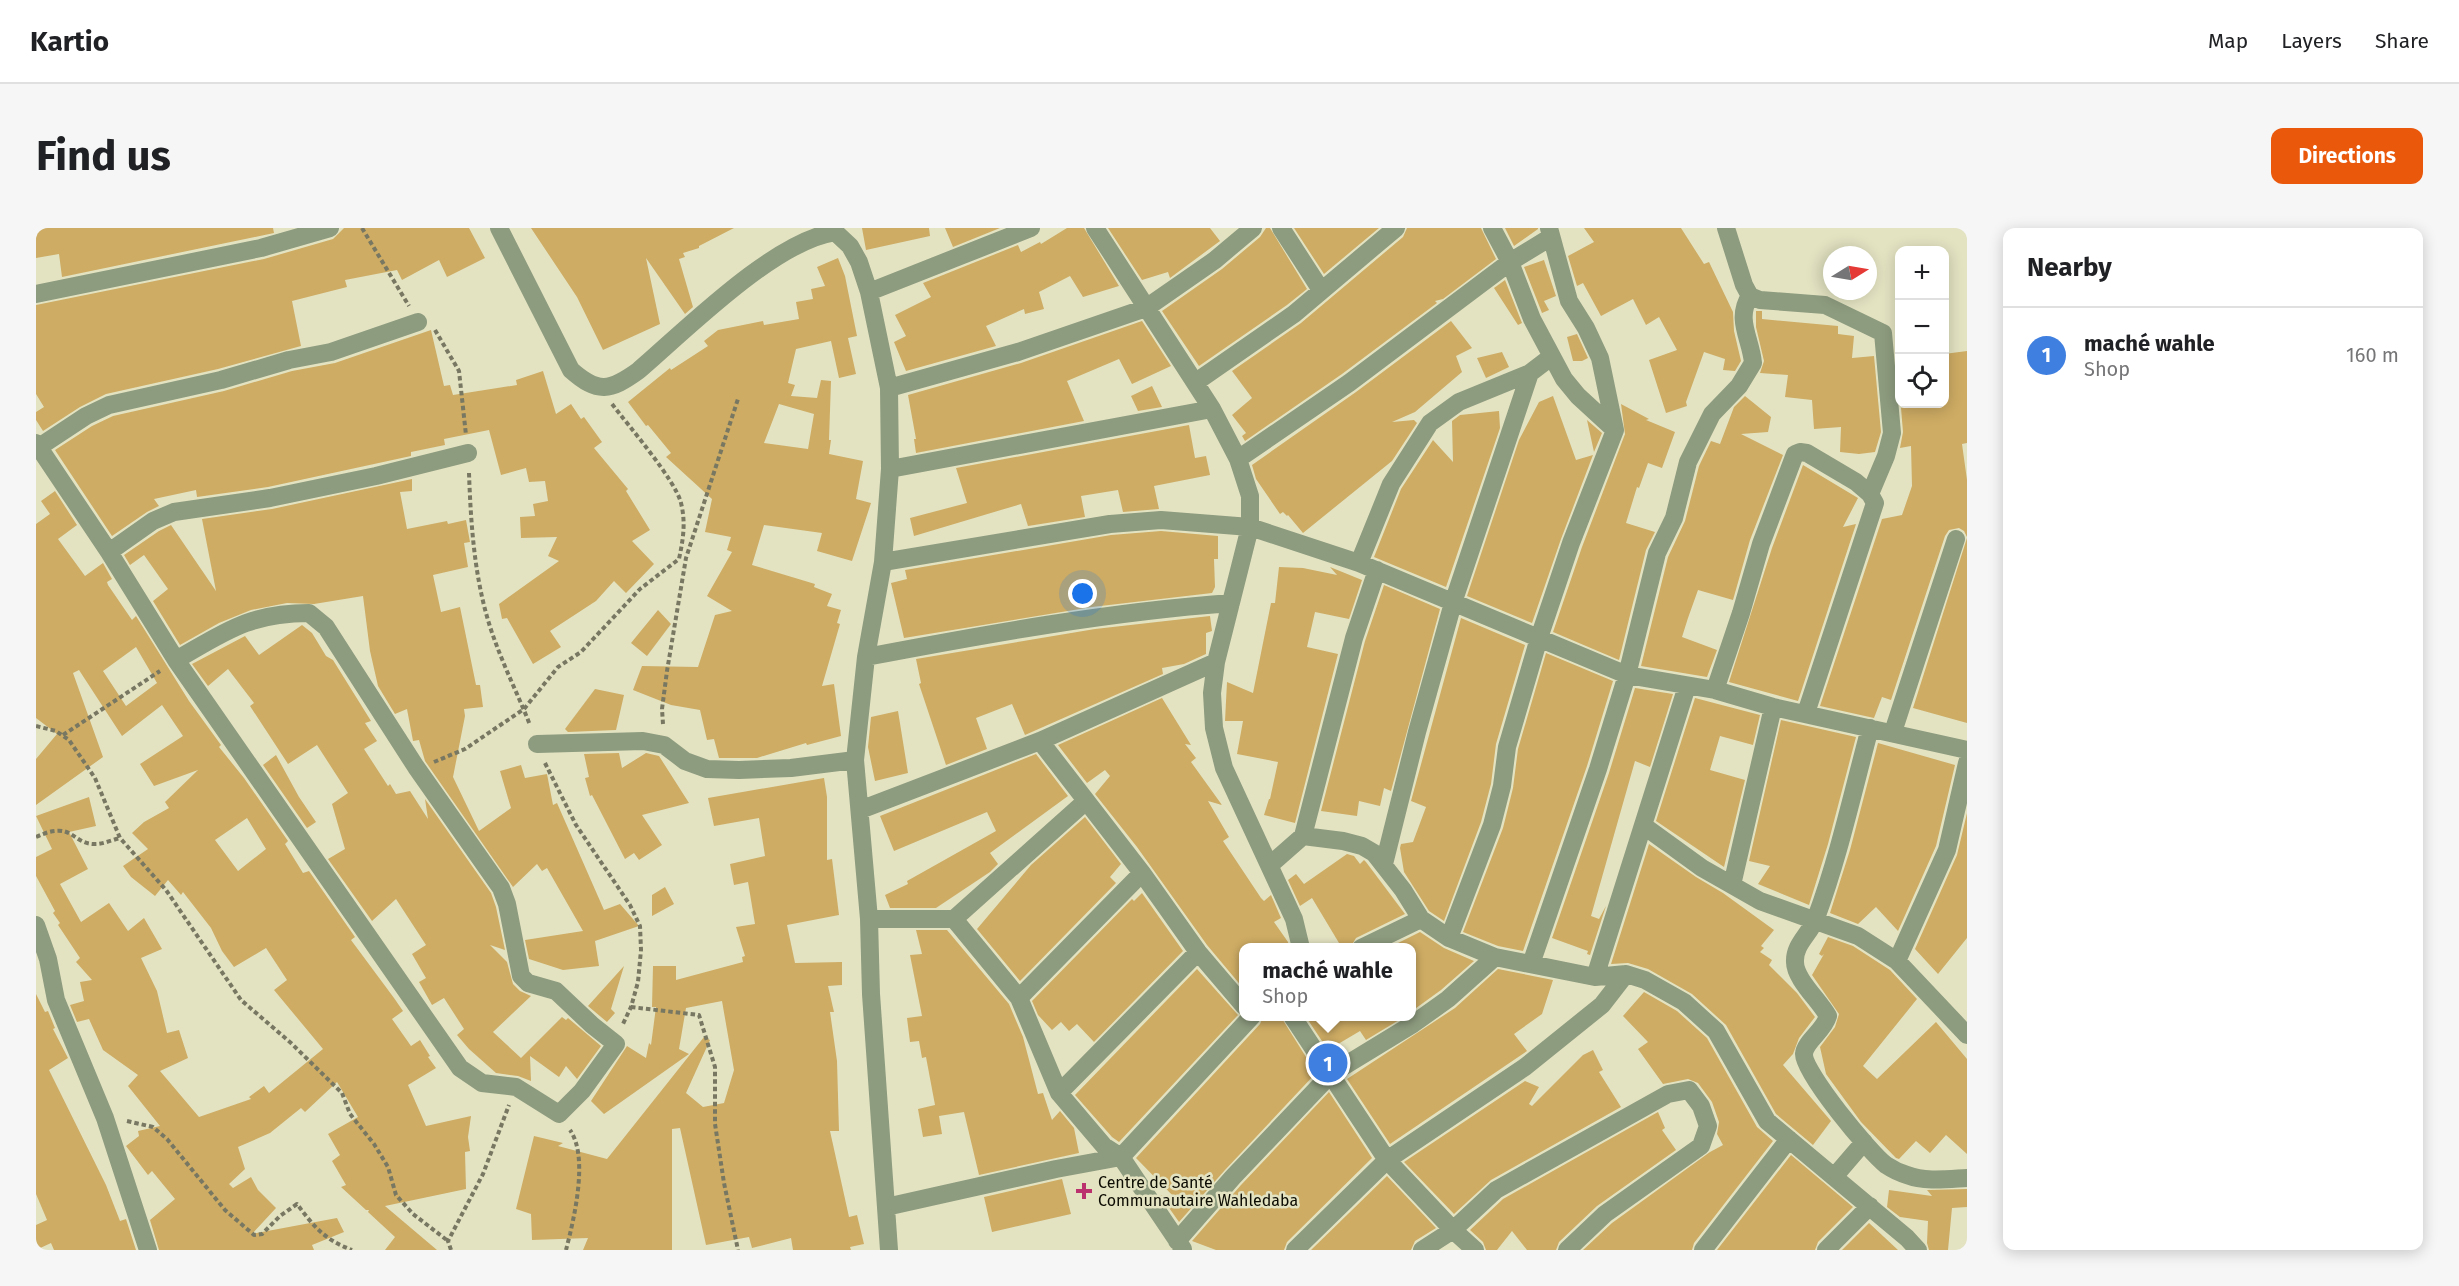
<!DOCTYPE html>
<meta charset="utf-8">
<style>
:root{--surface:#fff;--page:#f6f6f6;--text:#202124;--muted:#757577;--line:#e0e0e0;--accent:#ea580c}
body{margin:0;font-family:"Fira Sans",sans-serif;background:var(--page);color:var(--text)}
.controls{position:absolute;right:18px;top:18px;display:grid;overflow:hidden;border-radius:12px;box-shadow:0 3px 15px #0003}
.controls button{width:54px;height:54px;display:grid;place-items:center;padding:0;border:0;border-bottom:2px solid var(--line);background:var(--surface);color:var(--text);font:30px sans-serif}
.compass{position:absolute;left:1787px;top:18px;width:54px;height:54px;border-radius:50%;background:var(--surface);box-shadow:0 3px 15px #0003;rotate:79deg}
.you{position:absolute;left:1047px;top:366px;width:21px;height:21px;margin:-15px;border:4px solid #fff;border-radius:50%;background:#1a73e8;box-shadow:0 0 0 9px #1a73e833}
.badge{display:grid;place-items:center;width:39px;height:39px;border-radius:50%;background:var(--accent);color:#fff;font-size:20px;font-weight:700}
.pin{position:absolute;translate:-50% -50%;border:3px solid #fff;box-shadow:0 2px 6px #0006}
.popup{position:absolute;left:1203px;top:715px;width:177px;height:78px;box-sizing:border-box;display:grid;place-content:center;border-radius:12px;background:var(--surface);filter:drop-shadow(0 2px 4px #0005);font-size:20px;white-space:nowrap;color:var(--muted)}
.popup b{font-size:22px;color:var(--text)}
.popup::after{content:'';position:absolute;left:50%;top:100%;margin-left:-12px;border:12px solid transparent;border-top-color:var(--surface)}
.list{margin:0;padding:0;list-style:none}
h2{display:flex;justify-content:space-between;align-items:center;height:78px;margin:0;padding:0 24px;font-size:26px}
h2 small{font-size:20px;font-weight:400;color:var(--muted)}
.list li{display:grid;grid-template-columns:39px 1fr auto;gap:18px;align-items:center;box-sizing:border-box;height:96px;padding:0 24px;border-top:2px solid var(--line)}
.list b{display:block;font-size:22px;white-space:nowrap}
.list p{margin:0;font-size:20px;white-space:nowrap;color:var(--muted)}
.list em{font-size:20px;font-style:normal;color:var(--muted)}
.icon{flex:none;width:33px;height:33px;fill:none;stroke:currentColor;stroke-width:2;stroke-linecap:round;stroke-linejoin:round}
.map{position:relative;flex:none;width:1931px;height:1022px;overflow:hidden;border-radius:12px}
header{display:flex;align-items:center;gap:36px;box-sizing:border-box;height:84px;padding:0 30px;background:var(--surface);border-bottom:2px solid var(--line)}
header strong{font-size:28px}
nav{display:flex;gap:33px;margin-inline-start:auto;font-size:21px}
.intro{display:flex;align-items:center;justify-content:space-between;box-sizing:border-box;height:144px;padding:0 36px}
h1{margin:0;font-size:42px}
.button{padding:15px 27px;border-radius:12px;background:var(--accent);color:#fff;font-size:21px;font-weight:700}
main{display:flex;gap:36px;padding:0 36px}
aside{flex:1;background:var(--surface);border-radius:12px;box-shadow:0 3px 15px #0003}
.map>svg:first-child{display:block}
.building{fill:#ceac64;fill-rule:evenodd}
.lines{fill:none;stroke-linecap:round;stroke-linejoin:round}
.path{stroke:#777762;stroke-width:4;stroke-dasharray:4.5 3;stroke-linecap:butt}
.minor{stroke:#8d9b7e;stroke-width:18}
.poi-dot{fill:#bb316d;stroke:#e3e3c2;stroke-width:2}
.labels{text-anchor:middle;stroke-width:5;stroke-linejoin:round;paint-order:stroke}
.poi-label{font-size:16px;fill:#0d0c03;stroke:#e3e3c2;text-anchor:start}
</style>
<header>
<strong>Kartio</strong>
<nav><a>Map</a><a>Layers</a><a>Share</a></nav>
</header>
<div class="intro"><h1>Find us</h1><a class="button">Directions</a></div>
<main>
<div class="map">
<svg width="1931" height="1022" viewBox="0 0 1931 1022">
<rect width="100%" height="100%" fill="#e3e3c2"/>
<!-- building -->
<path class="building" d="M0,0H237L238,5L26,49L23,26L0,30Z
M308,0H433L449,30L411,49L403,32L366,52L361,42L309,52L311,59L256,73L265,118L182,141L70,166L44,179L7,203L0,192V184L8,179L0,166V77L228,31L297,11Z
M495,0H698L663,18V20L647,25L649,29L643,31L657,79L649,86L610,30L624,96L567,122L541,69Z
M826,0H893L894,8L830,22Z
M909,0H964L917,19Z
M1031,0H1048L1083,58L1047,69L1034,48L1003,64L1008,81L989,86L988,81L950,98L960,118L870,143L858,114L870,108L859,87L895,69L887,55L982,17L985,24L1004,14L1005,16Z
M1072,0H1174L1184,13L1134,50L1132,44L1106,52Z
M1230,0H1234L1271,61L1251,77L1163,138L1126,83L1186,41L1224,9Z
M1258,0H1343L1288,46Z
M1371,0H1445L1460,31L1407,71L1399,73L1401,75L1306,146L1209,213L1206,208L1210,205L1196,187L1216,170L1196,143L1265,95L1367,9Z
M1469,0H1502V1L1478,18Z
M1548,0H1645L1668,36L1673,34L1697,84L1698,103L1705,133L1699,143L1687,142L1689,131L1668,124L1650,174L1651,178L1630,185L1613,132L1641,122L1623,89L1610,97L1597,71L1565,88L1547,55L1541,58L1532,28L1558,14Z
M802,30L809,48L821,108L812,110L820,146L803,150L795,113L760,121L752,155L759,157L755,168L781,170L785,152L795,153L793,212H795L793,226L827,233L820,271L835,275L816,333L781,323L786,305L728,297L716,337L779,356L778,359L796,366L791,378L805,382L801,395L804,396L786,458L798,456L805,508L771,517L770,515L721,530H683L678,511L671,512L664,482L635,477L597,462L606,438L662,439L679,387L696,383L671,368L696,324L691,322L695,309L669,304L676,271L630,229L635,225L612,197L610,198L592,174L634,140L635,142L672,118L668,113L682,102L727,93L728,97L763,91L760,74L777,71L775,61L789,58L781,39ZM743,176L778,186L772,221L728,215Z
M1508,32L1520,68L1508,73L1513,82L1506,85L1488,39Z
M1469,52L1486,95L1482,97L1458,60Z
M1720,83H1726V91L1802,98V106L1818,108L1816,130L1838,128L1845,204L1839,224L1823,226L1804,224L1805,199L1778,201L1776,172L1749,169L1752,147L1724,145L1728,133L1720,99Z
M1106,93L1135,138L1096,156L1083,131L1031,153L1048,193L880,225L878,211H880L872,167L985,135Z
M1415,93L1436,120L1420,128L1426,144L1379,184L1356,194L1378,192L1381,195L1356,233L1267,305L1252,287L1251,288L1247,284L1244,286L1220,251L1216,237L1320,164Z
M395,102L408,158L414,157L417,167L481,157L480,152L507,143L520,186L535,176L545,191L548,189L566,214L558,220L592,261L590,263L614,302L596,313L618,336L590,365L578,353L560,373L514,403L525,419L497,436L471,390L466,391L463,376L523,333L512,328L521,309L485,310L484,289L499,288L497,276L512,273L509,253L493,254L490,240L465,247L453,202L408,211L409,217L375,224V228L232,259L161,269L160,262L118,271L123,278L111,284L76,308L19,222L56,198L77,188L188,163L256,143L299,135Z
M1541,106L1552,130L1546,133H1537L1531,109Z
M1931,123V215L1926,216L1931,252V309L1928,303L1923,300L1913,302L1909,308L1855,472L1846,469L1838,490L1784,478L1846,291L1866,287L1876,258L1875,218L1864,220L1867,204L1865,180L1889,176H1908V126Z
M1466,124L1473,139L1450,150L1441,130Z
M1116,158L1126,179L1102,183L1095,168Z
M1517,168L1540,232L1557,227L1525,311L1496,395L1431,368L1483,212L1503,174Z
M1709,168L1735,189L1732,204L1705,206L1747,227L1714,312L1697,372L1662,362L1652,390L1646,409L1681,422L1671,449L1605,438L1632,329L1649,293L1663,238L1675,213L1684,216L1698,179Z
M1585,176L1613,191L1610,192L1639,204L1626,240L1612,235L1603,260L1601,259L1590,295L1619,304L1610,322L1583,432L1517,404L1546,319L1589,206Z
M1463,183L1464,200L1410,359L1338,329L1365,261L1397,212L1417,234L1416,193L1424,187Z
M1551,192L1566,205L1558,224Z
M1153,197L1159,230L1170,228L1174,247L1118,258L1123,281L1087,284L1082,262L1045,268L1049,289L992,298L985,276L878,308L874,290L931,275L920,240Z
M1767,237L1822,270L1807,299L1820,296L1762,473L1693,454L1736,320Z
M376,251V263L364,264L371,301L411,293L412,296L430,292L434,314L428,315L432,339L397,347L405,384L424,379L440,457H444L447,479L428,481L429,488L417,549L443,603L475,580L464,543L485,537L489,550L511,546L517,577L521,575L568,682L584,676L603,698L559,713L563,738L527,742L493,731L489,712L547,703L511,640L506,643L501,636L477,659L389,533L383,512L377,513L371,481L359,486L342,458L334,423L327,368L278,376L251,375L215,382L183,395L144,417L117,373L132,361L108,327L94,337L88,327L123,303L135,297L180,363L166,291L236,281Z
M19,263L41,297L22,311L49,348L67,335L76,351L71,354L72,357L96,392L100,388L153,473L185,517L183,519L208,550L252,613L249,616L267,645L273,643L319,709L315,712L358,770L367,783L356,791L375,818L384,812L394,828L392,829L400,840L372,857L390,898L435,888L432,909L434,923L429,924L430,961L349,978L401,1022H349L359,1009L332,984L333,982H330L305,959L310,957L296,933L304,927L292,906L322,889L301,854L269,884L265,880L234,905L202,919L209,941L193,956L197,960L215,949L222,962L240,980L216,1006L301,990L308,1004L276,1017L278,1022H123L114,992L139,971L116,943L112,947L90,918L103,908L102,903L124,898L92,858L102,847L67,822L53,791L41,794L34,777L48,773L44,754L56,752L40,734L44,730L22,697L24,695L17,685L19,683L0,648V629L16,621L0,588L53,569L60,598L33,604L52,641L24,656L45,694L73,675L92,703L108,690L126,721L105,730L121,763L131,805L143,802L152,830L124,843L163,889L215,871L213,869L228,858L233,865L287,821L238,762L251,752L230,720L198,739L186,723L175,700L147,664L145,667L132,652L119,668L95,649L87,638L112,621L96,605L108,594L133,580L129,574L162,542L118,558L104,536L147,508L126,477L86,508L43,442L37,445L67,529L0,577V531L21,506L0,490V296L14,286L5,273ZM100,419L121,455L90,478L67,443ZM211,590L230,621L202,643L179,612Z
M1125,303L1182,308V331H1178L1179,359L1176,365L1056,379L868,410L855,355L871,351L869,342L1075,307Z
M1931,310V495L1877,480Z
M1243,339L1267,340L1301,347L1294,339L1326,352L1313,391L1279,384L1271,419L1302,426L1259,595L1228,587L1233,571H1234L1242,534L1201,526L1207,493H1189L1191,454L1217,465L1235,375H1239Z
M1348,357L1404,381L1355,563L1348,560L1344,578L1323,573L1321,588L1285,583L1329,413Z
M622,382L635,396L611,428L595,415Z
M1174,388L1176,403L1170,405V426L1148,436L1126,440L1127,446L989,507L976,476L940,490L951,521L910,537L883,456L885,455L880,431L1059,401Z
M1425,390L1489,417L1460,516L1455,556L1445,594L1408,693L1393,683L1368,644L1364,620L1365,616L1377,614L1390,579L1375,573Z
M266,397L276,405L290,428L297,432L335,493L329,495L341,513L328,521L352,558L354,556L360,566L374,563L392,591L389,571L455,665L460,679L469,722L454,717L471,734L477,756L484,763L495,768L457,804L485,830L526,789L530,792L532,790L565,818L541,851L530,838L523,849L494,828L495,853L482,848L460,845L433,821L421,807L428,801L408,770L396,777L383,754L390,750L376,726L390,717L360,671L336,693L292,631L309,621L296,576L312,565L281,517L252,536L214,478L218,475L192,441L172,458L156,436L209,408L223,427Z
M1510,425L1577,453L1551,538L1487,723L1462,718L1427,704L1467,600L1477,560L1482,521Z
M1599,460L1637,466L1614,539L1599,533L1555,688L1563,691L1570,678L1554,727L1551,726L1552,723L1516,710L1573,545Z
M559,461L588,467L580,502L532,504L529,501Z
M1126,470L1155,517L1149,516L1160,530L1155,534L1186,577L1172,573L1193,609L1187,613L1225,670L1228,673L1235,667L1245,690L1238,694L1252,714L1253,720H1208L1207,760L1171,717L1101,619L1059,566L1074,548L1069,542L1051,555L1022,517Z
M1659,470L1724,487L1717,517L1684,508L1674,542L1709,552L1688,639L1620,593Z
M862,483L872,545L839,553L832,519L835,489Z
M1745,492L1820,509L1792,616L1773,677L1722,656L1734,638L1713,633Z
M1842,515L1919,537L1900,618L1862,703L1840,679L1822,696L1794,685L1814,622Z
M583,525L586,540L610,525L623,528L653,575L606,587L626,617L603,632L598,625L589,631L556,567L554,568L549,550L553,549L548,526Z
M1000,526L1032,568L954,625L962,636L954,644L900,680H854L849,667L872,656L871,653L960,603L951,584L858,623L844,588Z
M240,527L263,569L280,594L271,600L227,537Z
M788,550L791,569V632L796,631L803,687L751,697L759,735L806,734V757L792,758L798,784H794L801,833L803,903H794L813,989L821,987L828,1016L814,1019L815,1022H757L755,1010L716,1020L713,1009L670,1017L644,900L636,901V1022H547L552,1010L496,1012L495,986L480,981L498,908L527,915L522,918L571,931L668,809L674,812L650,865L667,879L688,875L698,842L686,773L650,780L643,821L653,826L568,886L555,873L591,818L610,830L613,815L615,817L620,779H616L617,738H640V752L707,734L706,729L709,728L700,699L719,696L712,654L698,657L694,636L729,628L723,590L678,598L672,570Z
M1931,585V710L1902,746L1879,721L1921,627Z
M1049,589L1085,636L1074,649L1080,655L984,753L941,701L995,637Z
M1613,616L1660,649L1687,665L1738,702L1725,718L1728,720L1724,724L1736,732L1733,737L1761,765L1779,789L1763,810L1757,826L1747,837L1795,893L1777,917L1740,886L1690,797L1656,766L1612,741L1592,735L1575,736Z
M1311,626L1318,628L1324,636L1328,632L1330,634L1369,686L1320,710L1314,720H1306L1276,670L1264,678L1252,652L1260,646L1268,656Z
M629,659L638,676L616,688V667Z
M1106,665L1147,723L1058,814L1041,796L1033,803L1025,794L1016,802L1002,787L996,773L1096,671L1098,673Z
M880,702H911L973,776L987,809L1002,866L1007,865L1016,892L1024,883L1038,900L1043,925L943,947L928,884L903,888L906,906L887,909L882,881L899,877L890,829L886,830L883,813L874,814L871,790L886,788L874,727L886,726Z
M1384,704L1408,720L1438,733L1405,762L1376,783V720H1352Z
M1792,709L1817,718L1854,742L1881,771L1827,838L1841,851L1900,794L1931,831V926L1910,907L1894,925L1880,913L1863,931L1860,930L1825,894L1790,846L1784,819L1799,799L1803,786L1776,747L1788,726L1786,728L1783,726Z
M588,738L575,781L579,785L571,794L552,778Z
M1161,741L1202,787L1083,914L1076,909L1039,867Z
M1462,741L1517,752L1506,786L1478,806L1491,823L1354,916L1311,851L1419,780Z
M1608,764L1641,783L1671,810L1721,899L1737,913L1658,1015L1656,1022H1547L1576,995L1674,924L1687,917L1681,906L1683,894L1676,874L1662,855L1652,851L1627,856L1602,821L1612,814L1587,788Z
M0,766L9,784L12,783L19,800L17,801L32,830L13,842L70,957L84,993L90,991L100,1022H18L15,1015L0,1022V997L11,992L0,966Z
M1227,789H1245L1280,845L1189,942L1143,994L1124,967L1140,971L1100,930L1224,796Z
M1270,789H1368L1330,812L1324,803L1292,822Z
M1557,822L1567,842L1563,844L1585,879L1455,952L1418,986L1368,934L1489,853L1503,859L1493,876L1496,878L1547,827Z
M1293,864L1336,930L1251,1014L1248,1022H1180L1156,1013L1205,957Z
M1622,884L1629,900L1626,902L1640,922L1561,978L1523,1014L1520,1022H1491L1476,1003L1461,1022H1450L1447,1014L1434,1002L1467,971Z
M1755,927L1817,979L1782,1014L1779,1022H1681Z
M1351,948L1400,1000L1379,1013L1375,1022H1275Z
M1026,951L1035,986L956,1004L948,969Z
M1931,961V979L1916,980L1912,1022H1893L1891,1015L1892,993L1864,989L1851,979L1853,962L1896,968L1891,962Z
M1833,995L1862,1022H1806Z"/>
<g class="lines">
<!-- path -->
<path class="path" d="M326,0L373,78
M399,102L423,143L430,207
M433,245C435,301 439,360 459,413C469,441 483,469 494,497
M627,496L626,481L631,443L650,330L702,171
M0,498L20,503L33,512L59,550L84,610L130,662L205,772L255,815L306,865L314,886L338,916L352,939L360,967L377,986L412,1013
M27,507L124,443
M398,534L429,521L488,481L522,439L545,424L604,361L643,331C647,312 650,295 645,275C640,253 592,197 576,176
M509,535L540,597L594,677L604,698L605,722L602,754L595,779L586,798
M0,609C38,591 35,617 60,616C67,616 76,612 84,610
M595,779L663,787L679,839V896L688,955L702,1022
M91,893L117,899L131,911L189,982L218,1007L226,1006L244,988L261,976C278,999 289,1012 316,1022
M415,1022L412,1013L447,946L473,877
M530,1022C538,991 553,929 534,902"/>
<!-- minor -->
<path class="minor" d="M463,0L535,142C562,166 574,163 602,143C650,102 738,13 799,4L814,18L823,34L833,64L853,160L854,241L847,334L830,429L819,532L833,691L835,766L853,1022
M1059,0L1176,181L1202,231L1214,268V299L1180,434L1176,465L1178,500L1188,540L1258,691L1265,720
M1245,0L1285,62
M1456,0L1474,34L1496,91L1528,151L1542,168L1579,202
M1690,0L1708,57L1714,68L1724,72L1789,77L1847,105L1856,205L1850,228L1834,266L1839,275L1770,485
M833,64L995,0
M0,66L225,20L294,0
M1160,154L1258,86L1360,0
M853,160L982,124L1110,80L1179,32L1217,0
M0,215L73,324L140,432L424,840L446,855L480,859L523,886L546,863L580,816L556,797L520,763L492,755L485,748L471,676L465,660L380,539L290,399L273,385C213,385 189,404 140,432
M3,219L50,188L73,177L185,152L253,132L295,124L382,94
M1202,231L1313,155L1474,34L1515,9
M854,241L1176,181
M73,324L117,293L138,284L234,270L340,248L432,225
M847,334L1074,296L1125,292L1214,299L1323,335L1591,447L1679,462L1737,479L1931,522
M1323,335L1355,256L1394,195L1423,174L1494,145L1515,129
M830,429C951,406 1072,384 1195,375
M1679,462L1705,385L1725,316L1759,226L1764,224L1771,225L1820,254L1834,266
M1834,500C1817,563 1803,628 1780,690C1774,706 1758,716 1759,734C1759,751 1783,772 1792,788C1788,803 1769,813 1768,826C1767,844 1834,925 1850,937C1856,941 1864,945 1871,947C1889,954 1912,951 1931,950
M1857,504L1920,311
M1004,513L1106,645L1162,724L1208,778
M501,516L607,513L628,517L649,533L671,541L703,542L755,540L819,532
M824,582L1004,513L1180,434
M1608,598L1666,640L1724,673L1822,708L1861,733L1931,807
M1267,608L1307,613L1326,618L1338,625L1367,662L1385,691L1413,710L1459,729L1559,749L1590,746L1609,752L1648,774L1680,803L1731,893L1871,1010L1882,1022
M1348,636L1381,504L1417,375L1494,145
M1234,637L1267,608L1318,410L1341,342
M1696,657L1737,479
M833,691H918L1050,573
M918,691L983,770L1023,865L1068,918L1085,929L1147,1021
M0,697L12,731L20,772L69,890L112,1022
M1413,710L1456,597L1466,558L1471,519L1503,410L1535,315L1579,202L1564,130L1550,100L1533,73L1513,0
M1325,720L1385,691
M1861,733L1911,622L1931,535
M1495,736L1562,541L1591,447L1621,325L1638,290L1652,234L1676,186L1703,158L1717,135C1715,111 1699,91 1714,68
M1559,749L1651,458
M983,770L1106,645
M1256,788L1351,932L1417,1002L1439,1022
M1023,865L1162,724
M1798,949L1828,914
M850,979L1020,941L1085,929L1216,788
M1141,1013L1197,949L1295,846L1377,796L1412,771L1459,729
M1259,1022L1351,932L1489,839L1566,777L1590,746
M1386,1022L1417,1002L1460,962L1632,866L1653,862L1665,878L1672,898L1665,918L1569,986L1531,1022
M1667,1022L1753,911
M1790,1022L1834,978"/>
</g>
<!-- markers -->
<path class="poi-dot" d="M1045 954h6v6h6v6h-6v6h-6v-6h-6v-6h6z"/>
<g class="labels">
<!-- poi labels -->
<g class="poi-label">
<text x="1062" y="960">Centre de Santé<tspan x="1062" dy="18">Communautaire Wahledaba</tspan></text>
</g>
</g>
</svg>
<div class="controls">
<button>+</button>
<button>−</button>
<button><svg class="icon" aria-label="locate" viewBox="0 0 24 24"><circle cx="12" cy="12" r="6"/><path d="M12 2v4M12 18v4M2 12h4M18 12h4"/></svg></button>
</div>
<svg class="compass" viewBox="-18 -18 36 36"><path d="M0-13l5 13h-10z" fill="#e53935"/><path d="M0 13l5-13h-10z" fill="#757577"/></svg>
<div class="you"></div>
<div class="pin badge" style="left:1292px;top:835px;background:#3f7fe0">1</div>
<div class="popup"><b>maché wahle</b>Shop</div>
</div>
<aside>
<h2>Nearby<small></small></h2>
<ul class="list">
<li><span class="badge" style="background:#3f7fe0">1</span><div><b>maché wahle</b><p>Shop</p></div><em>160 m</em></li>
</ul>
</aside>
</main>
